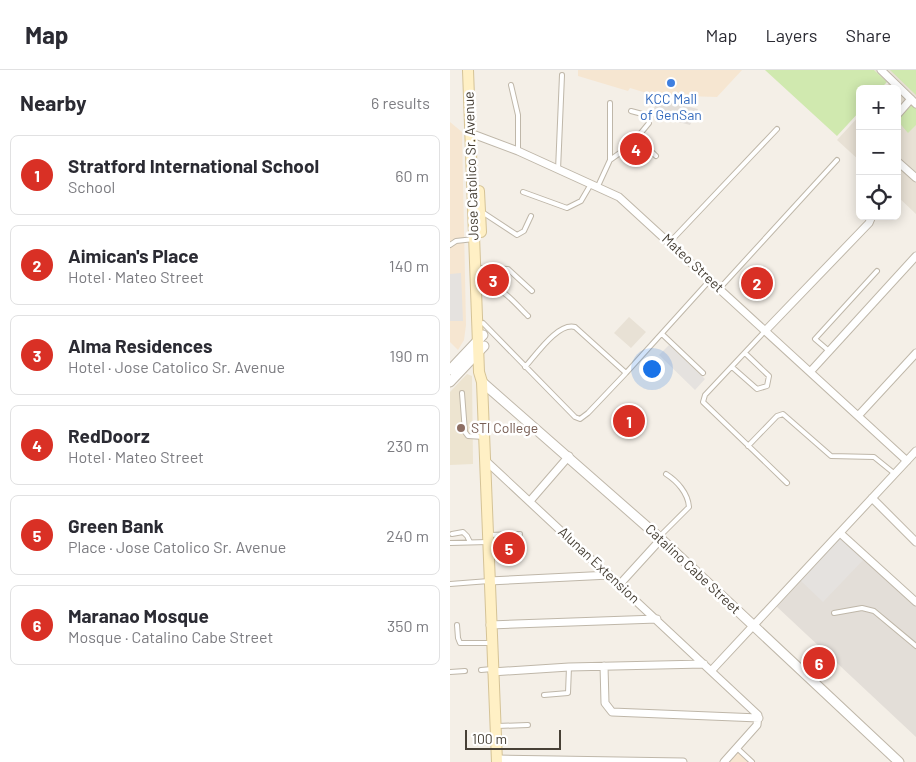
<!DOCTYPE html>
<meta charset="utf-8">
<style>
:root{--surface:#fff;--page:#f2f2f3;--text:#2b2b33;--muted:#7c7c81;--line:#e1e1e2;--accent:#d93025}
body{margin:0;font-family:Barlow,sans-serif;background:var(--page);color:var(--text)}
.controls{position:absolute;right:15px;top:15px;display:grid;overflow:hidden;border-radius:8px;box-shadow:0 2px 12px #0003}
.controls button{width:45px;height:45px;display:grid;place-items:center;padding:0;border:0;border-bottom:1px solid var(--line);background:var(--surface);color:var(--text);font:25px sans-serif}
.scale{position:absolute;left:15px;bottom:12px;width:96px;box-sizing:border-box;padding-left:5px;border:2px solid #474036;border-top:0;font-size:14px;line-height:18px;white-space:nowrap;color:#474036;-webkit-text-stroke:4px #fff;paint-order:stroke}
.you{position:absolute;left:201px;top:298px;width:18px;height:18px;margin:-12px;border:4px solid #fff;border-radius:50%;background:#1a73e8;box-shadow:0 0 0 8px #1a73e833}
.badge{display:grid;place-items:center;width:32px;height:32px;border-radius:50%;background:var(--accent);color:#fff;font-size:16px;font-weight:700}
.pin{position:absolute;translate:-50% -50%;border:2px solid #fff;box-shadow:0 1px 5px #0006}
.list{margin:0;padding:0;list-style:none}
h2{display:flex;justify-content:space-between;align-items:center;height:65px;margin:0;padding:0 20px;font-size:21px}
h2 small{font-size:16px;font-weight:400;color:var(--muted)}
.list li{display:grid;grid-template-columns:32px 1fr auto;gap:15px;align-items:center;box-sizing:border-box;height:80px;margin:0 10px 10px;padding:0 10px;border:1px solid var(--line);border-radius:8px}
.list b{display:block;font-size:19px;white-space:nowrap}
.list p{margin:0;font-size:16px;white-space:nowrap;color:var(--muted)}
.list em{font-size:16px;font-style:normal;color:var(--muted)}
.icon{flex:none;width:28px;height:28px;fill:none;stroke:currentColor;stroke-width:2;stroke-linecap:round;stroke-linejoin:round}
.map{position:relative;flex:none;width:466px;height:692px;overflow:hidden}
header{display:flex;align-items:center;gap:30px;box-sizing:border-box;height:70px;padding:0 25px;background:var(--surface);border-bottom:1px solid var(--line)}
header strong{font-size:24px}
nav{display:flex;gap:28px;margin-inline-start:auto;font-size:18px}
main{display:flex}
aside{flex:1;background:var(--surface)}
.map>svg:first-child{display:block}
.residential{fill:#e8e1d5}
.commercial{fill:#f6e6d1}
.industrial{fill:#e3ded8}
.education{fill:#ede4d0}
.green{fill:#d0e9af}
.parking{fill:#e5e2df}
.lines{fill:none;stroke-linecap:round;stroke-linejoin:round}
.service-casing{stroke:#bfb7a9;stroke-width:6}
.minor-casing{stroke:#bfb7a9;stroke-width:9}
.tertiary-casing{stroke:#bfb7a9;stroke-width:11}
.secondary-casing{stroke:#d5c396;stroke-width:12}
.service{stroke:#fff;stroke-width:4}
.minor{stroke:#fff;stroke-width:7}
.tertiary{stroke:#fff;stroke-width:9}
.secondary{stroke:#fff0c5;stroke-width:10}
.shop-dot{fill:#3f7fe0;stroke:#fff;stroke-width:2}
.education-dot{fill:#8d6e63;stroke:#fff;stroke-width:2}
.labels{text-anchor:middle;stroke-width:5;stroke-linejoin:round;paint-order:stroke}
.shop-label{font-size:14px;fill:#366cbe;stroke:#fff}
.street-label{font-size:14px;fill:#474036;stroke:#fff}
.education-label{font-size:14px;fill:#785e54;stroke:#fff;text-anchor:start}
</style>
<header>
<strong>Map</strong>
<nav><a>Map</a><a>Layers</a><a>Share</a></nav>
</header>
<main>
<aside>
<h2>Nearby<small>6 results</small></h2>
<ul class="list">
<li><span class="badge">1</span><div><b>Stratford International School</b><p>School</p></div><em>60 m</em></li>
<li><span class="badge">2</span><div><b>Aimican's Place</b><p>Hotel · Mateo Street</p></div><em>140 m</em></li>
<li><span class="badge">3</span><div><b>Alma Residences</b><p>Hotel · Jose Catolico Sr. Avenue</p></div><em>190 m</em></li>
<li><span class="badge">4</span><div><b>RedDoorz</b><p>Hotel · Mateo Street</p></div><em>230 m</em></li>
<li><span class="badge">5</span><div><b>Green Bank</b><p>Place · Jose Catolico Sr. Avenue</p></div><em>240 m</em></li>
<li><span class="badge">6</span><div><b>Maranao Mosque</b><p>Mosque · Catalino Cabe Street</p></div><em>350 m</em></li>
</ul>
</aside>
<div class="map">
<svg width="466" height="692" viewBox="0 0 466 692">
<rect width="100%" height="100%" fill="#f4efe7"/>
<!-- residential -->
<path class="residential" d="M424,0H466V144L447,126V19H434L439,13Z
M410,45V91L387,70Z
M179,247L196,262L181,278L164,263Z"/>
<!-- commercial -->
<path class="commercial" d="M128,0H292L267,27L203,25L180,18L178,21L128,6Z
M0,52L12,62L16,255L14,270L8,280L0,272Z
M287,681L298,692H277Z"/>
<!-- industrial -->
<path class="industrial" d="M207,29L248,39L240,55L202,45Z
M392,464L466,533V667L325,535Z"/>
<!-- education -->
<path class="education" d="M17,304L22,306L23,394L0,395V322Z"/>
<!-- green -->
<path class="green" d="M315,0H424L437,12L430,19H410V41L387,66Z
M440,0H466V25Z
M463,34L466,36V55L458,63L447,50Z"/>
<!-- parking -->
<path class="parking" d="M11,203L13,251H0V204Z
M219,275L255,309L245,320L209,285Z
M391,466L415,488L373,532L350,510Z"/>
<g class="lines">
<!-- service casing -->
<g class="service-casing">
<path id="service" d="M61,15L68,45V81
M187,68L206,86
M160,90L181,75L199,53L196,45L181,41
M108,100L112,5
M148,116L160,90V33
M73,122L117,138L131,131L141,114
M32,142L67,165L74,161L81,146
M220,172L327,59
M0,175L6,171L24,169
M32,198L58,199L82,221
M32,216C52,214 65,234 78,246
M270,218L387,90
M33,253L125,347L130,349L138,343L176,303L261,209
M315,261L255,325L253,332L337,413
M212,264L253,303
M379,281L365,269L427,201
M75,297C86,285 108,252 125,257L176,303
M282,297L307,319L317,316L319,306L295,283
M12,323L15,362L18,366L34,367
M298,376L327,346L333,344L381,386L424,387L445,404
M2,464L13,462L17,466L20,472
M40,465L70,464
M208,468L239,437C238,423 227,411 216,404
M0,473L38,472
M0,514L39,511
M384,543L412,538L424,541L466,576
M7,555L8,568L10,573H41
M31,600L42,599
M0,602L15,601
M94,625L118,623L119,597
M47,656L78,655
M287,678L302,692"/>
</g>
<!-- minor casing -->
<g class="minor-casing">
<path id="minor" d="M431,0L466,34
M447,45L461,29
M20,63L68,81L169,127L457,391
M447,91L466,108
M316,260L419,153L422,146
M360,302L466,186
M408,346L466,283
M36,391L308,645L307,655L274,692
M422,428L466,472
M80,431L119,386
M390,463L466,532
M39,511L160,505
M170,514L211,469
M40,555L207,549
M154,596L155,633L162,642L309,648
M261,601L466,381
M42,602L119,597L254,594
M47,689L233,692"/>
</g>
<!-- tertiary casing -->
<g class="tertiary-casing">
<path id="tertiary" d="M0,300L33,265
M0,312L34,276
M32,312L211,469L449,692"/>
</g>
<!-- secondary casing -->
<g class="secondary-casing">
<path id="secondary" d="M18,0L29,302L32,312L47,692
M29,121L31,162"/>
</g>
<!-- service -->
<use href="#service" class="service"/>
<!-- minor -->
<use href="#minor" class="minor"/>
<!-- tertiary -->
<use href="#tertiary" class="tertiary"/>
<!-- secondary -->
<use href="#secondary" class="secondary"/>
</g>
<!-- markers -->
<circle class="shop-dot" cx="221" cy="13" r="5"/>
<circle class="education-dot" cx="11" cy="358" r="5"/>
<g class="labels">
<!-- shop labels -->
<g class="shop-label">
<text x="221" y="34">KCC Mall<tspan x="221" dy="16">of GenSan</tspan></text>
</g>
<!-- street labels -->
<g class="street-label">
<text transform="translate(21 96) rotate(-92)" y="5">Jose Catolico Sr. Avenue</text>
<text transform="translate(243 193) rotate(43)" y="5">Mateo Street</text>
<text transform="translate(149 495) rotate(43)" y="5">Alunan Extension</text>
<text transform="translate(243 499) rotate(43)" y="5">Catalino Cabe Street</text>
</g>
<!-- education labels -->
<g class="education-label">
<text x="21" y="363">STI College</text>
</g>
</g>
</svg>
<div class="controls">
<button>+</button>
<button>−</button>
<button><svg class="icon" aria-label="locate" viewBox="0 0 24 24"><circle cx="12" cy="12" r="6"/><path d="M12 2v4M12 18v4M2 12h4M18 12h4"/></svg></button>
</div>
<div class="scale">100 m</div>
<div class="you"></div>
<div class="pin badge" style="left:179px;top:351px">1</div>
<div class="pin badge" style="left:307px;top:213px">2</div>
<div class="pin badge" style="left:43px;top:210px">3</div>
<div class="pin badge" style="left:186px;top:79px">4</div>
<div class="pin badge" style="left:59px;top:478px">5</div>
<div class="pin badge" style="left:369px;top:593px">6</div>
</div>
</main>
